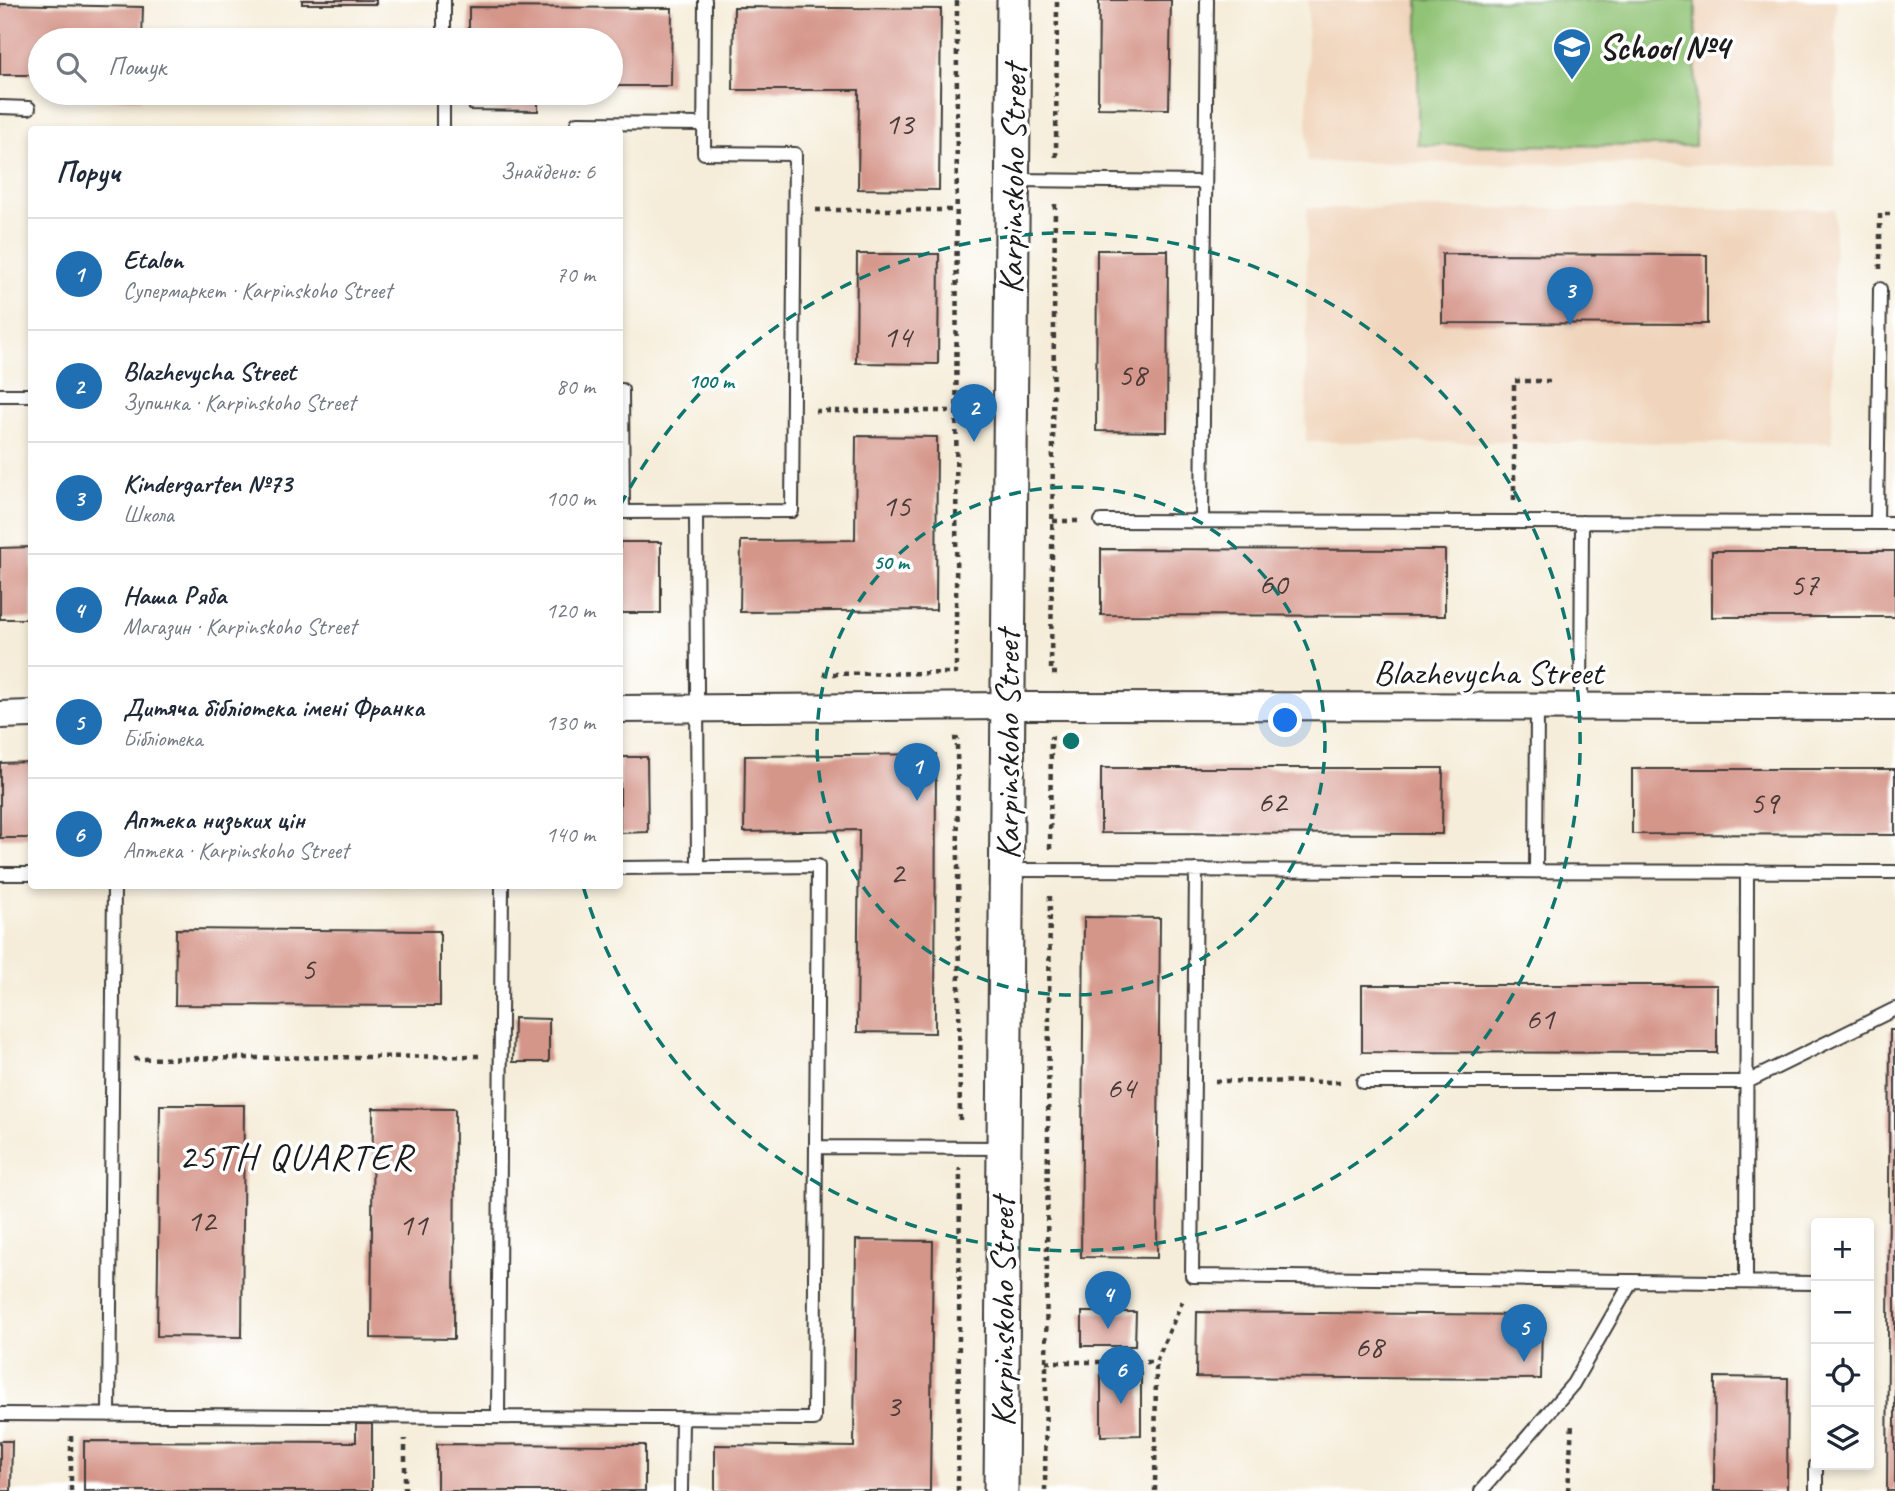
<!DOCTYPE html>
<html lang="uk">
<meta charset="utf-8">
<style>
:root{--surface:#fff;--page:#f6f6f7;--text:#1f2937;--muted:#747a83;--line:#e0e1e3;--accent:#1f6fb2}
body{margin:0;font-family:Caveat,sans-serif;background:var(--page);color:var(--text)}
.controls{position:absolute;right:21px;bottom:21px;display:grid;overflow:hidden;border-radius:7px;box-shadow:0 4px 10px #0003}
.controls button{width:63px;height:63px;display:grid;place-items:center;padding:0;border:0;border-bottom:2px solid var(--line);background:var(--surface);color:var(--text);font:35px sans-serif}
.you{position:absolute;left:1286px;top:721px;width:24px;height:24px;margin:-18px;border:5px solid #fff;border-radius:50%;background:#1a73e8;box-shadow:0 0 0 10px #1a73e833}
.badge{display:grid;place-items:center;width:46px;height:46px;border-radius:50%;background:var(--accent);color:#fff;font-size:23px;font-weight:700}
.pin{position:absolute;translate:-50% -58px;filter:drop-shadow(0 2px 4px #0008)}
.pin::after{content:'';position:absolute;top:37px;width:24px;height:21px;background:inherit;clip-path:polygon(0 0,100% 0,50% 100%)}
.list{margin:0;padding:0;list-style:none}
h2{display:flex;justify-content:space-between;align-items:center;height:91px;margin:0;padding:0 28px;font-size:30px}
h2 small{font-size:23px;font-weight:400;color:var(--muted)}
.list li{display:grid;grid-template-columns:46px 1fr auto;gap:21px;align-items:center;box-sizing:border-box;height:112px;padding:0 28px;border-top:2px solid var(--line)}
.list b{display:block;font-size:26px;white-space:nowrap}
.list p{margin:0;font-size:23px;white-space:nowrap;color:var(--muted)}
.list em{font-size:23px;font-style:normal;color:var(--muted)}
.icon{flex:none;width:38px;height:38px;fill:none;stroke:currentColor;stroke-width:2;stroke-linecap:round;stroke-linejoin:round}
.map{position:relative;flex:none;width:1895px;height:1491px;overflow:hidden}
.search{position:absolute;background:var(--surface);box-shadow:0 4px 10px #0003;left:28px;top:28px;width:595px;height:77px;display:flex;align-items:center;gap:18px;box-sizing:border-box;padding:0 24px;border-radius:38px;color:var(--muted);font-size:26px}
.panel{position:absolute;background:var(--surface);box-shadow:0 4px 10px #0003;left:28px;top:126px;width:595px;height:763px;border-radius:7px}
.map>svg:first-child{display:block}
.built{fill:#f0d5bc}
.green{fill:#90c374;stroke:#567048;stroke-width:2}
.building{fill:#d5968a}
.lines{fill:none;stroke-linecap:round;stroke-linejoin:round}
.service-casing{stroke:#3d3b38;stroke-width:16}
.minor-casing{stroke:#3d3b38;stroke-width:30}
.tertiary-casing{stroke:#3d3b38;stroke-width:37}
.path{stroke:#3d3b38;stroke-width:4.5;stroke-dasharray:5 5;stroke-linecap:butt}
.service{stroke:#fff;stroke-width:12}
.minor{stroke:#fff;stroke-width:26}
.tertiary{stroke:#fff;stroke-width:33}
.ring{fill:none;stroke:#0f766e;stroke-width:3.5;stroke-dasharray:12 9}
.labels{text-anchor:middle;stroke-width:7;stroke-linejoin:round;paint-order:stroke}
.number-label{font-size:32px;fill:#4a3a38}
.poi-label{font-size:35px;font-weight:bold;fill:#1c1c1c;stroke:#fff;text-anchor:start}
.street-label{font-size:35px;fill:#1c1c1c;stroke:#fff}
.neighbourhood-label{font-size:37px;letter-spacing:2px;fill:#1c1c1c;stroke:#fff}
.centre{fill:#0f766e;stroke:#fff;stroke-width:3.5}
.ring-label{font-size:21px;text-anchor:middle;font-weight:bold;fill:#0f766e;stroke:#fff;stroke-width:7;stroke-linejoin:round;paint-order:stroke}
</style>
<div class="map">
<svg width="1895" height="1491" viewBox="0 0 1895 1491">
<rect width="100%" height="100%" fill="#fff"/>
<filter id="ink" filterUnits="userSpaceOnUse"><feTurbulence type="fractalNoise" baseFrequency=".0143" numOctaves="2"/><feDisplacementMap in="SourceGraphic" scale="14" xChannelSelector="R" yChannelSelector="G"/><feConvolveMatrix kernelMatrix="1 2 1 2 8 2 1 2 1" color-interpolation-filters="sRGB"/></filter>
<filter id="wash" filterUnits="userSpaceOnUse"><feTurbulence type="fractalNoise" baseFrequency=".00686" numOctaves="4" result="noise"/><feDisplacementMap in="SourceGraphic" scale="28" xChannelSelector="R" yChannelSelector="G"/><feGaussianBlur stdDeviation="1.57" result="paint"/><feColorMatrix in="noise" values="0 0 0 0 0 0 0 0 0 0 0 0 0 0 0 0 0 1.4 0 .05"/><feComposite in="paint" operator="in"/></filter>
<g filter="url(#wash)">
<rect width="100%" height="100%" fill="#f5edd9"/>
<!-- built -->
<path class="built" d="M1308,0H1836L1835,166L1307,162Z
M1307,208L1835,209L1832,443L1306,442Z"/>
<!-- green -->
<path class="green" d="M1418,0H1696L1695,146L1418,145Z"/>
<g id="blocks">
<!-- building -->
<path class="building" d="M302,0H376V4H302Z
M1099,0H1171L1169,109L1098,108Z
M0,4L143,7L142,40H40V75H0Z
M469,7L672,8L671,86H611V40H469Z
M734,7L941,9L939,190L858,189L859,90H733Z
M66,93H141V99L66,97Z
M469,93H538V111L469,110Z
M1097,250H1168L1167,432L1096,431Z
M857,254H939L938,364L856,363Z
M1442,254L1707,255V324L1442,323Z
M856,436L937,437L936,610L740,612L741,541L855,540Z
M620,542H661V613H620Z
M32,547V619H0V548Z
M1101,549L1445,550V616L1101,615Z
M1712,551H1895V617H1712Z
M936,754L935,1033L857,1032L859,830L744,832L745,756Z
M620,757H647L648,832L620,833Z
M32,762V838H0V763Z
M1101,768H1443L1442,834L1101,833Z
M1632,769H1895V835L1632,834Z
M1084,917L1160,918L1157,1258L1081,1257Z
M176,929L440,931V1006L175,1005Z
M1362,985H1717V1053L1362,1052Z
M514,1018L549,1019V1062H513Z
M1890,1030H1895V1491H1887Z
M160,1105H244L242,1337L157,1336Z
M373,1108L455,1109L454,1339L371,1338Z
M856,1240L933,1241L930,1491H715V1445L854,1447Z
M1082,1312H1136L1135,1346H1082Z
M1197,1312L1542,1315L1541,1379L1196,1377Z
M1101,1372H1141V1435L1101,1436Z
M1715,1377L1788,1378L1787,1491H1714Z
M356,1424H372V1491H84V1441L356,1442Z
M0,1441H12L11,1491H0Z
M437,1444L645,1445V1491H437Z"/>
</g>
</g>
<g filter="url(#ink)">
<use href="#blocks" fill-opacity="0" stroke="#3d3b38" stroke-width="2"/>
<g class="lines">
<!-- service casing -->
<g class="service-casing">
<path id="service" d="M444,40V0
M0,107L29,108
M577,123L704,124
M443,130V93
M1013,180L1205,182
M620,390H622L623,512L792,511L795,154L704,153L705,0
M0,395H32
M696,512L698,867
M1101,521L1895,523
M1202,521L1207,0
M1877,523L1880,289
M1581,707L1582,522
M1006,870L1895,872
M1196,870L1192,1276L1816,1283
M1536,871L1537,707
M0,874H32
M1363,1082H1747L1895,1009
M816,1147L1001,1148
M1746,1282L1747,871
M0,1414L814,1419L818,866L620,868
M109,1415L114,886
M498,1417L502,886
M681,1491L682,1419
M1481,1491L1573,1384L1632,1281
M1816,1491V1465"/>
</g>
<!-- minor casing -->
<g class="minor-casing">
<path id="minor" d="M620,709L1008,706L1895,707
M0,715L32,714"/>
</g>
<!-- tertiary casing -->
<g class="tertiary-casing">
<path id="tertiary" d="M1001,1491L1014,0"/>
</g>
<!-- path -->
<path class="path" d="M1056,157L1057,0
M1055,204L1051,673H1057
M816,210H956
M1880,269V214H1895
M815,411H956
M1514,500V381H1551
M1053,521H1080
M823,674L956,673L957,0
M953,739H957L960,1125
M1050,849L1051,738H1054
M134,1059L479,1056
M1215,1081L1343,1082
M1046,1362H1156
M71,1491V1436
M405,1491V1439
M958,1491L960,1168
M1045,1491L1050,892
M1155,1491L1156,1362L1184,1297
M1568,1491L1572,1423"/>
<!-- service -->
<use href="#service" class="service"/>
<!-- minor -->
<use href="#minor" class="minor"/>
<!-- tertiary -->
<use href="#tertiary" class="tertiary"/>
</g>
</g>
<!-- distance rings -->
<g class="ring">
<circle cx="1071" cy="741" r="254"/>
<path d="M620 506A509 509 0 1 1 583 886"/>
</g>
<!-- icons -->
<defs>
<g id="school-pin" transform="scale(2.0125)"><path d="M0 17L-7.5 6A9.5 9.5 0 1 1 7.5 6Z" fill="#1f6fb2" stroke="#fff"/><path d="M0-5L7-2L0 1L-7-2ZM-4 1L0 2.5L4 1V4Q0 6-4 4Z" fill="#fff"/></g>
</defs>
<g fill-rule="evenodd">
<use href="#school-pin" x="1572" y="47"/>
</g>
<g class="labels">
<!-- number labels -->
<g class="number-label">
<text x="899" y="134">13</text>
<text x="897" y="347">14</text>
<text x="1132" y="385">58</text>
<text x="896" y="516">15</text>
<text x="1273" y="594">60</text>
<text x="1804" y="595">57</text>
<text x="1272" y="812">62</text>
<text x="1764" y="813">59</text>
<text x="897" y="883">2</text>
<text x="308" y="979">5</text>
<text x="1540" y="1029">61</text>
<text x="1121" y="1098">64</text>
<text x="201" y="1231">12</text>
<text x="413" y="1235">11</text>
<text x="1369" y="1357">68</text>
<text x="893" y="1416">3</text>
</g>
<!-- poi labels -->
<g class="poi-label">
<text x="1599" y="59">School №4</text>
</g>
<!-- street labels -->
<g class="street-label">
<text transform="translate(1012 179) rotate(-89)" y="12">Karpinskoho Street</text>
<text x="1488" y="684">Blazhevycha Street</text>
<text transform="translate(1007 745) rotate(-90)" y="12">Karpinskoho Street</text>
<text transform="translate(1002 1312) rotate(-90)" y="12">Karpinskoho Street</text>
</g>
<!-- neighbourhood labels -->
<g class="neighbourhood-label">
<text x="296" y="1169">25TH QUARTER</text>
</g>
</g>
<circle cx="1071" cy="741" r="10" class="centre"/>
<g class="ring-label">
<text x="711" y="388">100 m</text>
<text x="891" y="569">50 m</text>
</g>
</svg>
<div class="controls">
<button>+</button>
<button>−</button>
<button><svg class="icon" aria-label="locate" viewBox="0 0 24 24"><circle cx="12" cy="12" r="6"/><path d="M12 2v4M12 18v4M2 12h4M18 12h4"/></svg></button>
<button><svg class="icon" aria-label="layers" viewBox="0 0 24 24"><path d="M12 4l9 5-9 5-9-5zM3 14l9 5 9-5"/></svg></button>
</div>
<div class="you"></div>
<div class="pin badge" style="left:917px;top:801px">1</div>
<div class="pin badge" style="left:974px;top:442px">2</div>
<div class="pin badge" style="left:1570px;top:325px">3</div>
<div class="pin badge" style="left:1108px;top:1329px">4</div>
<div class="pin badge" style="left:1524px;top:1362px">5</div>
<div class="pin badge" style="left:1121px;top:1404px">6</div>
<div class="search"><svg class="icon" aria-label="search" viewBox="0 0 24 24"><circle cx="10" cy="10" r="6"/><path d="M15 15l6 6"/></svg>Пошук</div>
<section class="panel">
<h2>Поруч<small>Знайдено: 6</small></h2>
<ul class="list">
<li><span class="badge">1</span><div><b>Etalon</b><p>Супермаркет · Karpinskoho Street</p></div><em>70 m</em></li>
<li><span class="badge">2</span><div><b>Blazhevycha Street</b><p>Зупинка · Karpinskoho Street</p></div><em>80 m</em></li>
<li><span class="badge">3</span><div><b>Kindergarten №73</b><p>Школа</p></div><em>100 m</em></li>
<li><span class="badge">4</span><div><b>Наша Ряба</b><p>Магазин · Karpinskoho Street</p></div><em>120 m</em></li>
<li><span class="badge">5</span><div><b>Дитяча бібліотека імені Франка</b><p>Бібліотека</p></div><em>130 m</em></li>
<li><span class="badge">6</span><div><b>Аптека низьких цін</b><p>Аптека · Karpinskoho Street</p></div><em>140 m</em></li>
</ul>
</section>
</div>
